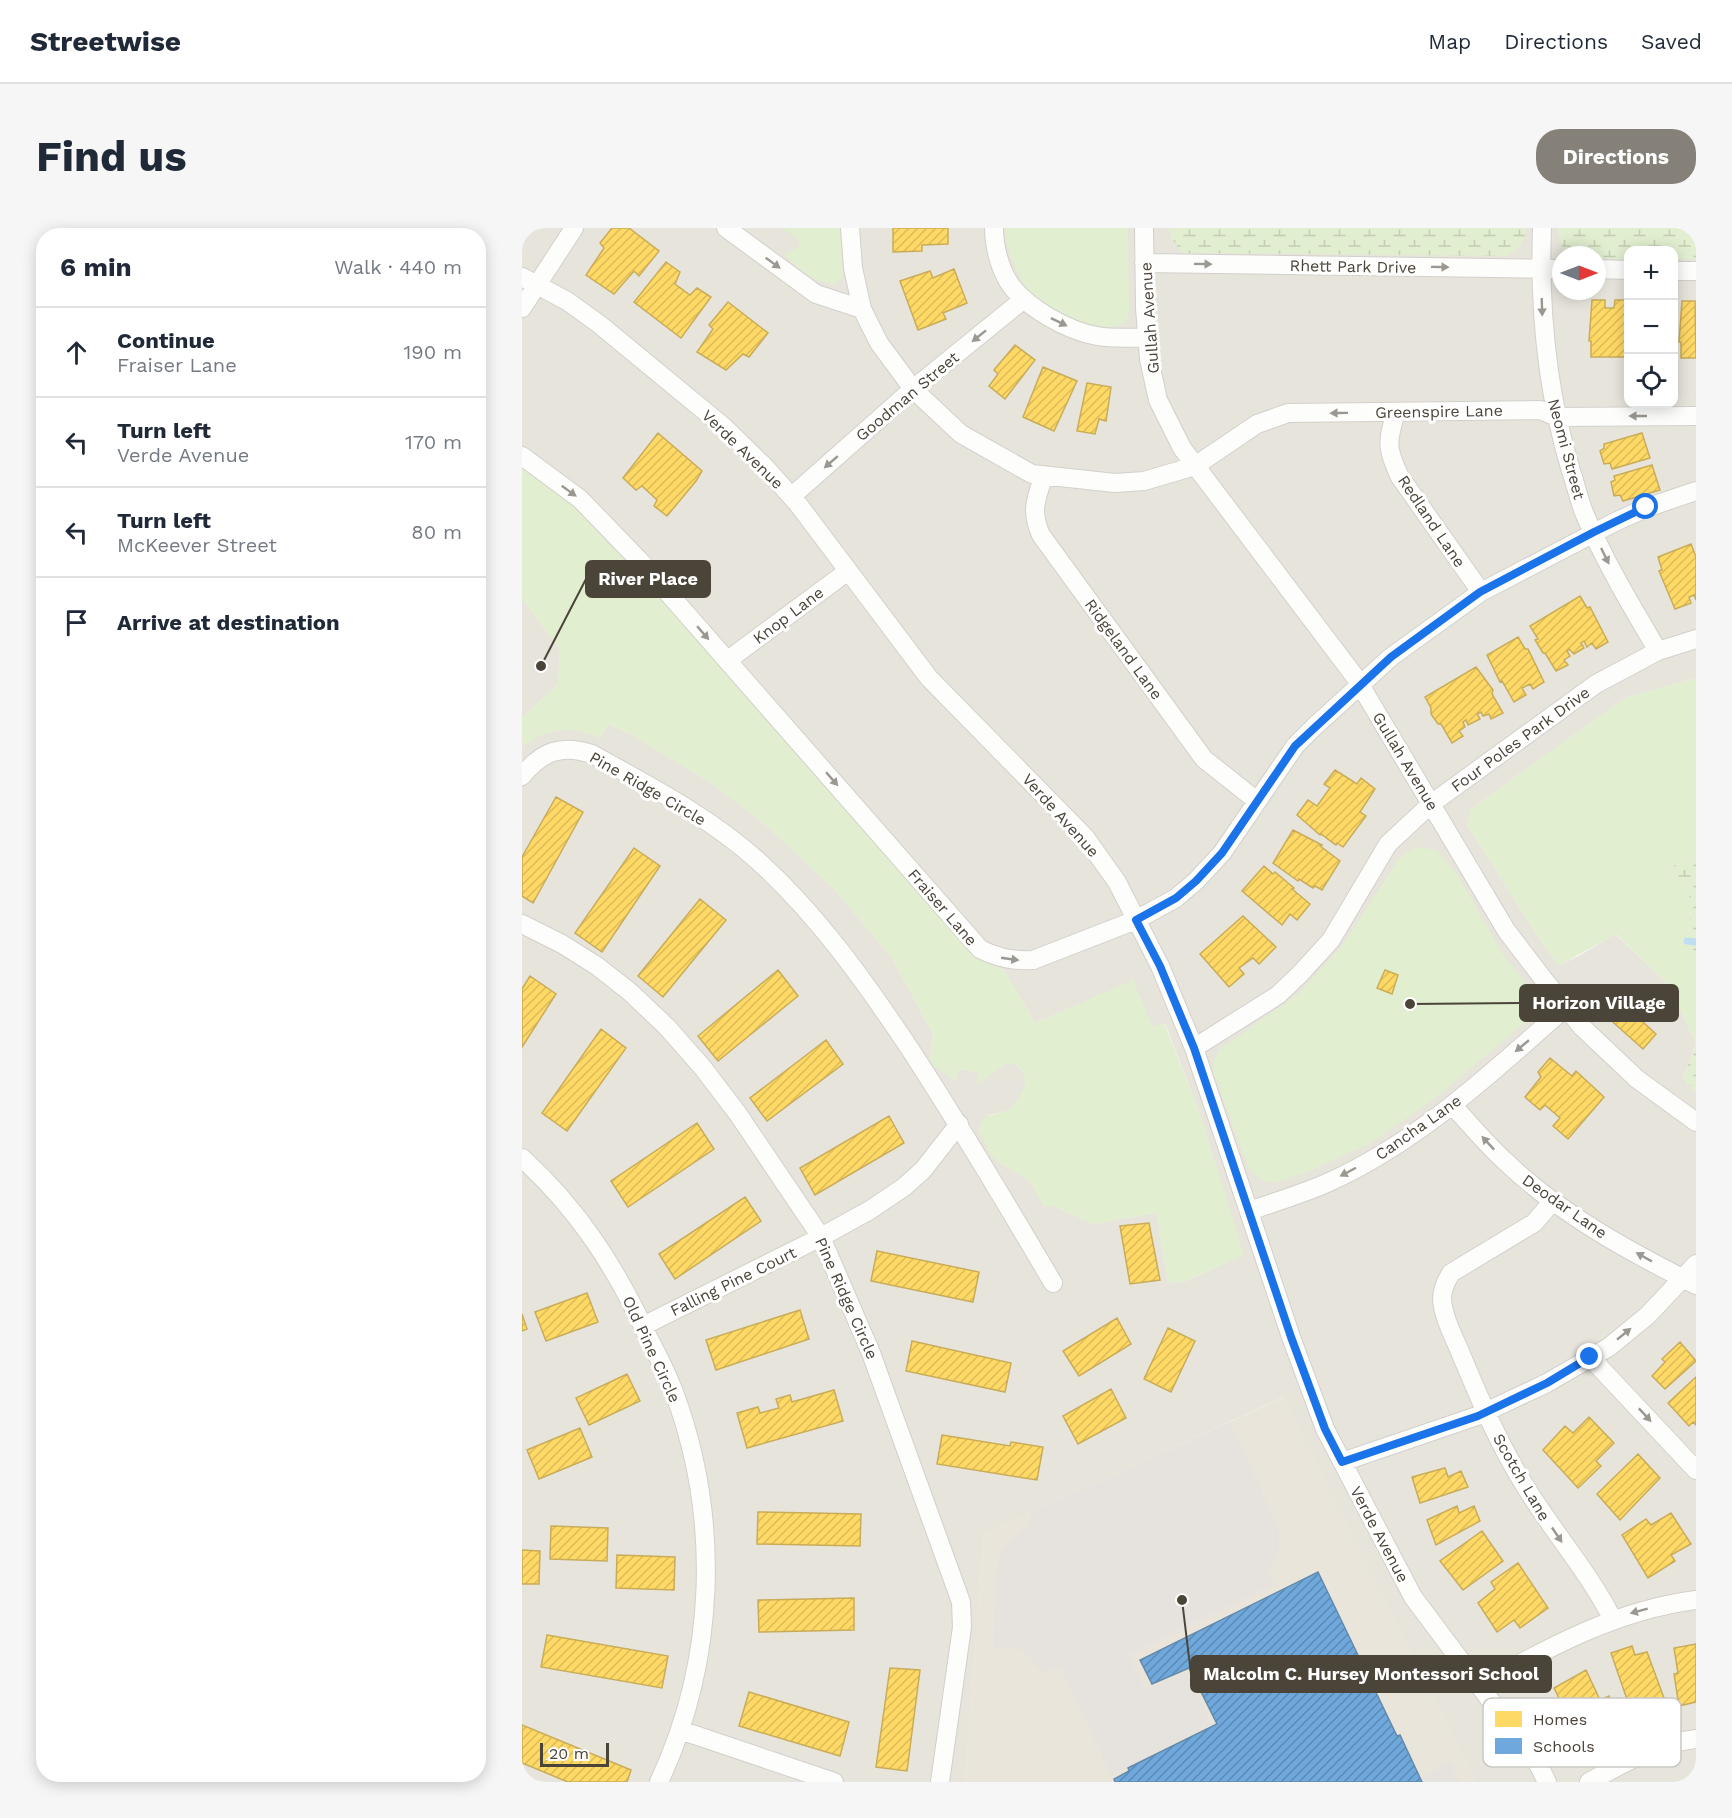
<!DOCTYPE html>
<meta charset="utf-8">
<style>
:root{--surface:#fff;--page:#f6f6f7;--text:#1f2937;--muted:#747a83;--line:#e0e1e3;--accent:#868178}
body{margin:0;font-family:"Work Sans",sans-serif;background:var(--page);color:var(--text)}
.controls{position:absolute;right:18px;top:18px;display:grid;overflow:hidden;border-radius:12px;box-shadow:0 3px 15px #0003}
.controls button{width:54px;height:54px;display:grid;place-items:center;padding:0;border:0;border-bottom:2px solid var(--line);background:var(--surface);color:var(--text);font:30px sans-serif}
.compass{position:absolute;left:1030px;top:18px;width:54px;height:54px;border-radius:50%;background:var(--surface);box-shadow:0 3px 15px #0003;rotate:90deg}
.scale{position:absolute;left:18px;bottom:15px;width:69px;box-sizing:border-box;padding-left:6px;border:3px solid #4b4439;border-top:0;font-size:16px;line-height:21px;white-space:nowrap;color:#4b4439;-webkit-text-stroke:4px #fff;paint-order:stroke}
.stop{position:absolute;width:18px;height:18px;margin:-14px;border:4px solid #1a73e8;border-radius:50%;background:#fff}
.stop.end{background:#1a73e8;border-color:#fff;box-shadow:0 2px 6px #0008}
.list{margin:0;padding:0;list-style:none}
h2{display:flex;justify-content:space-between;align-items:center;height:78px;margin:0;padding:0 24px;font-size:26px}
h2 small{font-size:20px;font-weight:400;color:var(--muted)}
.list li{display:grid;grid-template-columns:39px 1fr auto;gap:18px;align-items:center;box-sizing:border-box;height:90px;padding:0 24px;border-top:2px solid var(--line)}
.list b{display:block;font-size:22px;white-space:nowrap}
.list p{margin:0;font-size:20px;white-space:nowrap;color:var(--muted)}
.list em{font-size:20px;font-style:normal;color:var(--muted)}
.icon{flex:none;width:33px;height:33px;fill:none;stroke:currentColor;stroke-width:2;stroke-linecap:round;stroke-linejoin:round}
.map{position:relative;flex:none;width:1174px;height:1554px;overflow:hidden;border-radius:24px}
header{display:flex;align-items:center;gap:36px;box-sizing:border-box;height:84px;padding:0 30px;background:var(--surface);border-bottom:2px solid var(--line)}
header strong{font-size:28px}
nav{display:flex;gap:33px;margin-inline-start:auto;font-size:21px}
.intro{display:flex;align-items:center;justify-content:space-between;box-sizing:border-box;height:144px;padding:0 36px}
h1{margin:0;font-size:42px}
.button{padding:15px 27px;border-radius:24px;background:var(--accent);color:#fff;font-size:21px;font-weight:700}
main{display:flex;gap:36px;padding:0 36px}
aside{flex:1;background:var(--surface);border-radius:24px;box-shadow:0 3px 15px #0003}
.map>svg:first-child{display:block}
.residential{fill:#e7e4dc;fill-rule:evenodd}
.education{fill:#eae5da}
.green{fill:#e1eecf}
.wetland{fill:url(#wetland-marsh)}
.parking{fill:#e6e3df}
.homes{fill:url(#homes-hatch);stroke:#c9ac58;stroke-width:1.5}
.schools{fill:url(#schools-hatch);stroke:#648aab;stroke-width:1.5}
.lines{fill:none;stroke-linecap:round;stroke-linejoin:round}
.stream{stroke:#c0ddf1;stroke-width:7}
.minor-casing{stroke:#d2d0cb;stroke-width:20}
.minor{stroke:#fdfdfc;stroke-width:18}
.oneway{fill:#9b9791}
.route{stroke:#1a73e8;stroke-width:8}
.labels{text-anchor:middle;stroke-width:6;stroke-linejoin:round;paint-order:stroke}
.street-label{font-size:16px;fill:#4b4439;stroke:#fff}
.key{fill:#fff;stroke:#c9c7c4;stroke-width:1.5}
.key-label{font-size:16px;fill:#4b4439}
.leader{fill:none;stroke:#4b4439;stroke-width:2}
.callout-dot{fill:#4b4439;stroke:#fff;stroke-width:2}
.callout{fill:#4b4439;stroke:#4b4439;stroke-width:2}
.callout-label{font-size:18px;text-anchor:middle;font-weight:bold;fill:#fff}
</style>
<header>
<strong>Streetwise</strong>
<nav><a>Map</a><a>Directions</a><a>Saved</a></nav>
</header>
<div class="intro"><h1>Find us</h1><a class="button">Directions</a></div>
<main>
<aside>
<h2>6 min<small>Walk · 440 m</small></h2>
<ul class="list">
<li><svg class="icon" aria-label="ahead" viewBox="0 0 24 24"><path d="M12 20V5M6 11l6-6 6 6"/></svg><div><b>Continue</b><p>Fraiser Lane</p></div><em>190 m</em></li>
<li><svg class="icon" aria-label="left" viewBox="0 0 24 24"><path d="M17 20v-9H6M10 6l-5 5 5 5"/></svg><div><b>Turn left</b><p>Verde Avenue</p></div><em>170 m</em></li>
<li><svg class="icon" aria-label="left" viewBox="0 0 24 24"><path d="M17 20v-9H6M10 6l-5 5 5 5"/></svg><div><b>Turn left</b><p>McKeever Street</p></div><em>80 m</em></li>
<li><svg class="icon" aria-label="arrive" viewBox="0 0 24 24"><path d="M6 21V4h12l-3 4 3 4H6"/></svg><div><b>Arrive at destination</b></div></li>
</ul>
</aside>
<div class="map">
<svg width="1174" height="1554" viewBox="0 0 1174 1554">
<defs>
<pattern id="wetland-marsh" width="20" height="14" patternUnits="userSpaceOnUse" patternTransform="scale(1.5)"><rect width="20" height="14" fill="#e1eecf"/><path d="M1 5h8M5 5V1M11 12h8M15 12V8" fill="none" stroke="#c3cdb2"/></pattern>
<pattern id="homes-hatch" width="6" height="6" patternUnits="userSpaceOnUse" patternTransform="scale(1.5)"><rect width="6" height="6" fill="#ffd966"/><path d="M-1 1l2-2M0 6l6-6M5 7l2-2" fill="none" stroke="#dcbb59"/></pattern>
<pattern id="schools-hatch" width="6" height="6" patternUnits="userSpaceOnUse" patternTransform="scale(1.5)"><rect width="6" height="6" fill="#6fa8dc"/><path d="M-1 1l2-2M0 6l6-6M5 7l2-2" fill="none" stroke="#5d8ab3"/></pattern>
</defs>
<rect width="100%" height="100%" fill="#f4f2ee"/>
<!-- residential -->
<path class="residential" d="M0,0H1174V450L1103,470L949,581L945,597L1020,715L1037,737L1059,727L1093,706L1147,757L1174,816L1161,850L1174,865V1554H953L761,1169L462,1307L443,1554H0V513L3,517L19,506L37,502H56L78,510L86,496L112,508L189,555L239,593L312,661L370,730L411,806L408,830L433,853L436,841L457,844L455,855L484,836H493L499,842L504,850L502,863L488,882L466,887L476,934L507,952L522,978H531L571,996L634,985L646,1055L664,1053L721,1027L677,883L643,795L631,800L611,753L513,795L482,742L461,733L76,295L0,236ZM1106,22H1152V176H1106ZM1039,27H1075V63H1039Z
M0,371L38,421L36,456L0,490Z"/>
<!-- education -->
<path class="education" d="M762,1169L953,1554H443L462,1307Z"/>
<!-- green -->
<path class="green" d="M260,0H318L321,49L312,56C289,54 278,41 262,27L278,18L275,10Z
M482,0H606L607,83L604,94C577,108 546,93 522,76C518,73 511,69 508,65C495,49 484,19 482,0Z
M0,236L76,295L461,733L482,742L513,795L611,752L631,799L642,795L677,883L722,1027L663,1053L646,1055L634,985L571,996L531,978H522L507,952L476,934L469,927L456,902C461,883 471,889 485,882C490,880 492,876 495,872C506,858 506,847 493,836H484L455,856L456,844L436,841L434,853L411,838L408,830L411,806L370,730L312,661L239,593L189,555L112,508L87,496L78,510C47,499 31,497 3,517L0,512V490L36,456L38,421L0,371Z
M1174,450V628L1151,638L1170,674L1165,713L1174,729V816L1147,757L1094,706L1037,737L1020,715L945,597L949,581L1103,470Z
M893,619L915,622L935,646L980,725L1014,768L1012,779L1005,793L912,871L847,916L785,944L752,955L738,951L727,941L692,846V833L697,822L776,766L819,719L878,629Z"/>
<!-- wetland -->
<path class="wetland" d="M647,0H1004C1002,15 998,21 985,28L660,25L649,9Z
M1036,0H1174V31H1152V22H1106V31H1075V27C1049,27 1038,31 1036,0Z
M1174,628V729L1165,713L1170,674L1151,638Z
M1174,817V865L1161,850Z"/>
<!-- parking -->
<path class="parking" d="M708,1194L757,1302V1323L745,1343L751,1356L607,1427L623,1461L666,1444L690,1496L589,1548L539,1440H531L523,1446L499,1421L471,1420L475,1342L479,1324L488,1313L507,1297L509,1285Z
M928,1534L937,1554H900L899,1550Z"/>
<!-- homes -->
<path class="homes" d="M90,0H107L137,23L117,48L112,43L92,66L64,47L82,20L78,15Z
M371,0H426V16L400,17V23L371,24Z
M144,34L158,44L153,56L168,67L175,60L189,69L159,110L112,74Z
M432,41L445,75L421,85L424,91L396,102L378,53L408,43L411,50Z
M1070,72H1083V80H1092L1093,72H1106L1105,129H1069V113H1067Z
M1160,73H1173L1174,130H1159V114H1157Z
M206,74L246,105L227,129L221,126L204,142L175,124L191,101L187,97Z
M493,117L513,132L483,171L467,158L476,146L472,142Z
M521,139L555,153L532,203L501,189Z
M565,155L589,159L584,193L577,191L573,206L555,203Z
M136,205L180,243L174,253L145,288L132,278L135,272L120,258L114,262L101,250Z
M1120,205L1128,230L1090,241L1088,235L1082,236L1078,223L1082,220V216Z
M1130,237L1138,262L1101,273L1098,267L1092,268L1089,254L1093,252L1092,248Z
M1169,316L1174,329V372L1172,367L1167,369L1169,375L1153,381L1137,343L1140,342L1136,329Z
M1058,368L1065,380L1068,379L1086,414L1074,421L1070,415L1065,419L1062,413L1059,415L1062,420L1052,426L1047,421L1045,423L1048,428L1042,432L1046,437L1034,443L1023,425H1021L1013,412L1016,411L1008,398Z
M996,409L1003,421H1006L1022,454L1011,461L1008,456L1000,460L1004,467L992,474L980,453L978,454L965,427Z
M954,439L971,462L970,466L981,485L969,491L967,486L961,488L959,484L955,486L958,491L946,497L944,492L941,494L943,499L937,503L941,508L930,515L919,496H916L909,486V480L903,469Z
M813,542L835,556L839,550L853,561L838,584L844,588L821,619L815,615L814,617L799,606L798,607L775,587L786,572L795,578L808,560L802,556Z
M34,569L61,584L11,675L0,668V629Z
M771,602L800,617L798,618L818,633L800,662L793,658L791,660L777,651L776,653L751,635Z
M112,620L138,638L80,724L53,705Z
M742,638L751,646L753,644L772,660L770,661L788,676L775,692L768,686L760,697L720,663Z
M178,671L204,692L141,769L116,748Z
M721,688L754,719L737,736L731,730L717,740L722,746L707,759L678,726Z
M256,742L276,768L196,833L176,808Z
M863,742L876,747L870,766L855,760Z
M8,748L34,766L0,819V761Z
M1097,772L1134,806L1121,821L1083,787Z
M79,801L104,820L45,903L20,885Z
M304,812L321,836L245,893L228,870Z
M1028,830L1050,848L1054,843L1082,869L1046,911L1031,898L1038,890L1023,877L1018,882L1003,869L1019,849L1016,844Z
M367,888L382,915L293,967L278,940Z
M175,895L192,921L106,979L89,953Z
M223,969L239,993L153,1051L137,1026Z
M627,995L638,1052L608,1056L598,998Z
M355,1023L457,1044L451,1074L349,1053Z
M65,1065L76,1094L24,1113L13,1084Z
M278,1082L287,1111L194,1142L184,1112Z
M0,1086L5,1101L0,1103Z
M595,1090L609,1116L557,1148L541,1123Z
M646,1100L673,1113L649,1164L622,1151Z
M390,1113L489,1135L483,1164L384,1143Z
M1158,1114L1174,1133L1143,1161L1130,1148L1143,1134L1140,1131Z
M105,1146L118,1173L67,1197L54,1170Z
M1174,1149V1197L1171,1194L1167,1198L1146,1175Z
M589,1161L604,1190L556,1216L541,1188Z
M312,1162L321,1193L225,1220L215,1185L236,1179L238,1185L257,1180L254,1171L268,1167L270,1174Z
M1067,1189L1092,1215L1074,1233L1079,1238L1056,1260L1021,1222L1043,1198L1051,1205Z
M58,1200L70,1229L17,1251L5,1222Z
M420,1207L488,1218L489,1214L521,1219L515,1252L415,1236Z
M1116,1226L1138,1250L1098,1292L1075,1266Z
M923,1240L926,1249L939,1243L946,1259L898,1275L890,1249Z
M935,1278L937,1285L952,1278L958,1293L914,1317L905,1292Z
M236,1284L339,1286L338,1318L235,1316Z
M1149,1285L1169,1316L1149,1327L1153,1333L1126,1350L1100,1307L1124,1291L1129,1297Z
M29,1298L86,1300L85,1333L28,1331Z
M960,1303L981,1333L941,1362L918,1333Z
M0,1322L18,1323L17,1356H0Z
M95,1327L153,1329L152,1362L94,1360Z
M996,1335L1026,1380L998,1400L992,1392L975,1404L956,1375L973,1361L969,1354Z
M332,1370V1402L237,1404L236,1372Z
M25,1407L146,1428L140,1460L19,1439Z
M1174,1416V1474L1157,1478L1152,1446L1156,1445L1152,1420Z
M1110,1418L1113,1427L1125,1424L1142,1470L1109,1483L1089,1425Z
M368,1440L398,1442L385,1543L354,1539Z
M1064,1442L1078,1472L1087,1468L1098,1495L1054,1519L1041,1491L1046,1488L1032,1460Z
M227,1464L327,1494L318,1528L217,1498Z
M0,1497L109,1542L105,1554H46L0,1535Z"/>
<!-- schools -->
<path class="schools" d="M796,1344L875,1508L878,1507L900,1554H593L592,1551L607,1543L606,1540L695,1496L667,1440L630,1456L618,1432Z"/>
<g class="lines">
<!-- stream -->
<path class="stream" d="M1165,713L1174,714"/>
<!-- minor casing -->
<g class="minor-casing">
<path id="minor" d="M204,0L294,66L340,81
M328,0L331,40L340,81L357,115L391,161L439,206L510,246L593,255L622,253L673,238L735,196L766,185L1018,182L1035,189L1174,188
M472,0C472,17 477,38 486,53C502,79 546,103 575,108C591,111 610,109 626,110
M622,0L623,80L627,131L636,172L660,220L834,450L984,702L1022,752L1060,799L1115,851L1174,894
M1020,0C1017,83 1025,164 1049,243C1054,257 1057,273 1063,287C1083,334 1110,379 1136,423
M622,35L1039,41
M1075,41L1106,42
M1152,43H1174
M0,49L45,73L77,96L202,199L243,239L276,276L407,450L563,609L595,654L638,738L672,820L769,1109L803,1201L891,1369L1016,1536L1025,1554
M0,80L52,0
M874,184C865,214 864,220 878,249L959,364
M0,228L58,271L118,333L458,721C476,730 491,733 511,732L614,692L654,670L674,653L700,625L773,518L793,498L869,429L959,364L1093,294L1124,280L1174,263
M522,247C514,271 508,283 519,307L682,531L735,573
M270,268L391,161L502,71
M206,432L326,343
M0,548C20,523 40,516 70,526C127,558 186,588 235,632C295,686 341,751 386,818C437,896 484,975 531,1055
M0,696L40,716L75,738L108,764L145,799L181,840L216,886L299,1009L349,1125L439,1374L440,1399L418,1554
M672,820L756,767L778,746L809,712L866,616L909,576L1074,456L1136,423L1174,411
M930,877C948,896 965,917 984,934C1038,986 1108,1024 1174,1057
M0,930C58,983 94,1040 127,1111C136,1128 145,1146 152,1164C199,1291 194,1432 137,1554
M1031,973L1012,995L929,1045C924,1053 920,1061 920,1071C921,1090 934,1113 941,1131C959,1174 978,1218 1003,1258C1031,1304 1067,1344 1091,1392
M727,983C753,974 780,966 805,955C895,915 971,844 1044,779
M121,1098L299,1009L348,982L382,959L401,942L437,896
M1068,1129L1174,1242
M820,1234L955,1188L1025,1155L1087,1119L1126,1087L1174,1036
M957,1458C1025,1420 1095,1382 1174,1372
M158,1502L312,1554
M1067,1554C1100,1536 1136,1515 1174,1511"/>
</g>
<!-- minor -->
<use href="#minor" class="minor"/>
</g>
<!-- one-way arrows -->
<defs><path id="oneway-solid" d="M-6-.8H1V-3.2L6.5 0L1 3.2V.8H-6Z" transform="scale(1.5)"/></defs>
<g class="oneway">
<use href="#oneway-solid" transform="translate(251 35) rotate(36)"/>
<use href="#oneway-solid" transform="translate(681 36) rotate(1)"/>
<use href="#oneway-solid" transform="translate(918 39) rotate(1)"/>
<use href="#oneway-solid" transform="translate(1020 79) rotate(88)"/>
<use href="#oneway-solid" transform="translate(537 94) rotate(26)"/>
<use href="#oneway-solid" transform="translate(457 108) rotate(141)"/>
<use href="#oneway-solid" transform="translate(817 185) rotate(179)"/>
<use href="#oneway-solid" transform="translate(1116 188) rotate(180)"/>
<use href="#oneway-solid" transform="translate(309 234) rotate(139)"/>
<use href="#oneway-solid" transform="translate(47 263) rotate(36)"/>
<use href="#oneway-solid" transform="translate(1083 328) rotate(64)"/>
<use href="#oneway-solid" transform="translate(181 405) rotate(49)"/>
<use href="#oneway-solid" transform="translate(310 551) rotate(49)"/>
<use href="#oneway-solid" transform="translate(488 731) rotate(8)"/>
<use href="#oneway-solid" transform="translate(1000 818) rotate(140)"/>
<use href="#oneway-solid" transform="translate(966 915) rotate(-133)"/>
<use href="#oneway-solid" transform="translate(826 944) rotate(152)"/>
<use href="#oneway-solid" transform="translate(1122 1029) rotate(-151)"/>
<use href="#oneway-solid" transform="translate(1102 1106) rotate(-39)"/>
<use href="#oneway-solid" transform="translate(1123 1187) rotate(47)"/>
<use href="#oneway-solid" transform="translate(1035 1307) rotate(56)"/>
<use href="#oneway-solid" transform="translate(1117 1383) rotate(165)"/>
</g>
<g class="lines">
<!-- route -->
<path class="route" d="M1068,1129L1025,1155L956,1188L820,1234L803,1201L769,1109L672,820L638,738L614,692L654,670L674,653L700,625L773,518L869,429L958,364L1072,304L1124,279"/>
</g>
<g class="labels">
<!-- street labels -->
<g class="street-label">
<text transform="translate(831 38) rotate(1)" y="6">Rhett Park Drive</text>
<text transform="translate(627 90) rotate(-94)" y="6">Gullah Avenue</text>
<text transform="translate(385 168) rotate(-40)" y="6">Goodman Street</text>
<text transform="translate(917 183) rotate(-1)" y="6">Greenspire Lane</text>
<text transform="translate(221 221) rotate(44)" y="6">Verde Avenue</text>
<text transform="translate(1045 221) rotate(75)" y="6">Neomi Street</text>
<text transform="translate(910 293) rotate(56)" y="6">Redland Lane</text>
<text transform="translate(266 387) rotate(-37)" y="6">Knop Lane</text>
<text transform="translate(602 421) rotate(54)" y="6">Ridgeland Lane</text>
<text transform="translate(998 511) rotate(-36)" y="6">Four Poles Park Drive</text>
<text transform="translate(884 533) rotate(59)" y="6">Gullah Avenue</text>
<text transform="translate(126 560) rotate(30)" y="6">Pine Ridge Circle</text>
<text transform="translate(539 587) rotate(48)" y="6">Verde Avenue</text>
<text transform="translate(421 679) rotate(49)" y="6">Fraiser Lane</text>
<text transform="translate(896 899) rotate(-35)" y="6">Cancha Lane</text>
<text transform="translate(1043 978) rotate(35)" y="6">Deodar Lane</text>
<text transform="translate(211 1053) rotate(-26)" y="6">Falling Pine Court</text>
<text transform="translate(325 1070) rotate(66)" y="6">Pine Ridge Circle</text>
<text transform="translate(130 1121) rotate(65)" y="6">Old Pine Circle</text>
<text transform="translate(1000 1249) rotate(60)" y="6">Scotch Lane</text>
<text transform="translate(858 1306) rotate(62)" y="6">Verde Avenue</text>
</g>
</g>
<!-- legend -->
<rect x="961" y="1470" width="198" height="69" rx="9" class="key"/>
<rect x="973" y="1483" width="27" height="16" fill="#ffd966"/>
<rect x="973" y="1510" width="27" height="16" fill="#6fa8dc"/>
<g class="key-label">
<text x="1011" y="1497">Homes</text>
<text x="1011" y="1524">Schools</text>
</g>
<!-- callouts -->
<path class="leader" d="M19 438L64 351M888 776L998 775M660 1372L669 1446"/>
<g class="callout-dot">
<circle cx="19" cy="438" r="6"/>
<circle cx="888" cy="776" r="6"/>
<circle cx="660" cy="1372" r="6"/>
</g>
<g class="callout">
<rect x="64" y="333" width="124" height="36" rx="6"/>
<rect x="998" y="757" width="158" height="36" rx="6"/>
<rect x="669" y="1428" width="360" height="36" rx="6"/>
</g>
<g class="callout-label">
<text x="126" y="357">River Place</text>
<text x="1077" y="781">Horizon Village</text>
<text x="849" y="1452">Malcolm C. Hursey Montessori School</text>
</g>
</svg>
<div class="controls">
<button>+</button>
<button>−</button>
<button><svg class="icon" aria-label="locate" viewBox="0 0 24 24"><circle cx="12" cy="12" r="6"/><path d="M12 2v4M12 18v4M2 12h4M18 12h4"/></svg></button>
</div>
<svg class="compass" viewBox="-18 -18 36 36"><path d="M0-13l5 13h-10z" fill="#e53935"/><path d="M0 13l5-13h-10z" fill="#747a83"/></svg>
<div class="scale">20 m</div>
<div class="stop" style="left:1124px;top:279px"></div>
<div class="stop end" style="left:1068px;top:1129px"></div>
</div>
</main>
